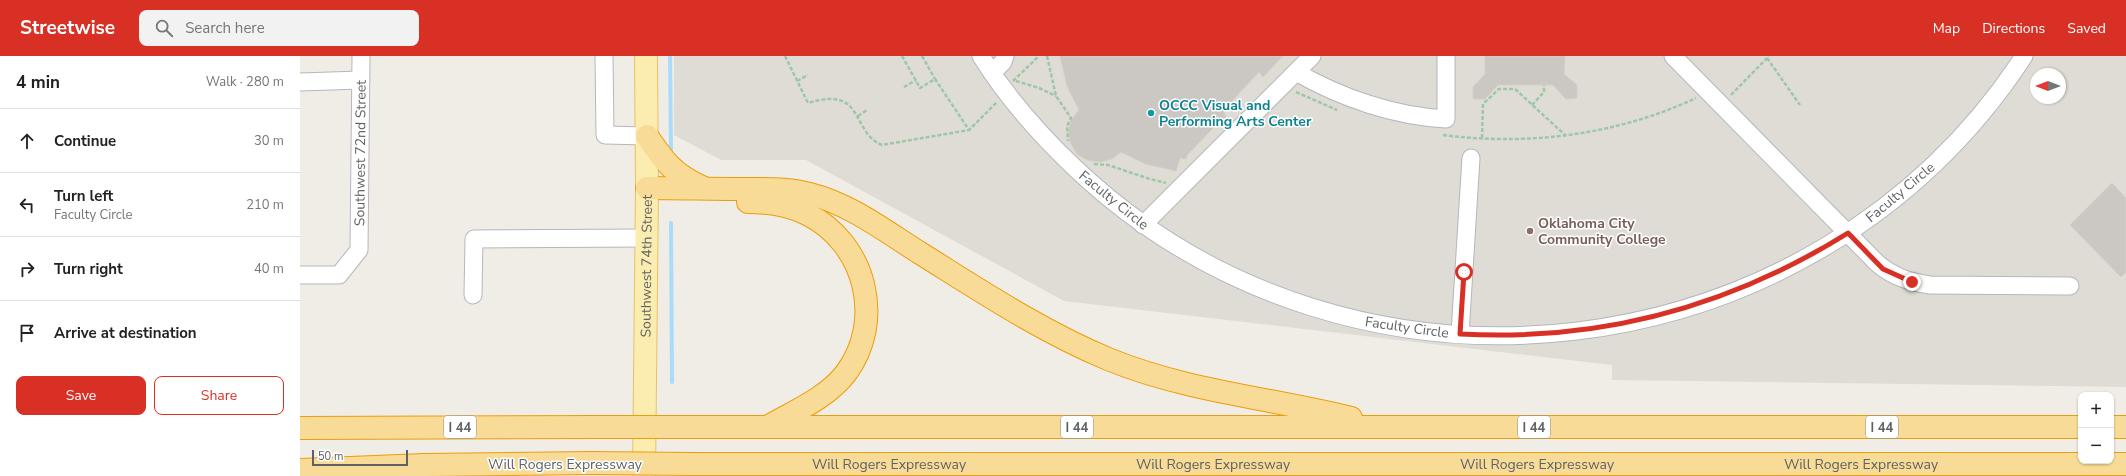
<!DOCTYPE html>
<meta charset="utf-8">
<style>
:root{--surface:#fff;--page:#f2f2f2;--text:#222;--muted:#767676;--line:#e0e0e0;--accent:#d93025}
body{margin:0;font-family:"Nunito Sans",sans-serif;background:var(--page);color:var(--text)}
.controls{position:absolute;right:12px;bottom:12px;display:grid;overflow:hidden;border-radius:8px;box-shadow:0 1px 3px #0004}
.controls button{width:36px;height:36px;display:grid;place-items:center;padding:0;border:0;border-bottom:1px solid var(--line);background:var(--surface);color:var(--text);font:20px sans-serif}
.compass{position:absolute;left:1730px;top:12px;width:36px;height:36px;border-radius:50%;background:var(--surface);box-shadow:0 1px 3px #0004;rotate:270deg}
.scale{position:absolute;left:12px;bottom:10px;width:96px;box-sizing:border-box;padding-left:4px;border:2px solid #5e6266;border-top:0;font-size:11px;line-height:14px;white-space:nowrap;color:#5e6266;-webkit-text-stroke:3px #fff;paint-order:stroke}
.stop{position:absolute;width:12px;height:12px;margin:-9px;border:3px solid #d93025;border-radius:50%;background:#fff}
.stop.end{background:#d93025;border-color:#fff;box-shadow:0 1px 4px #0008}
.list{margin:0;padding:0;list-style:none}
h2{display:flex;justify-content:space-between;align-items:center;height:52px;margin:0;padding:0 16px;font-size:17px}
h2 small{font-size:13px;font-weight:400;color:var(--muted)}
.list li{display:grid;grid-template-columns:26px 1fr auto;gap:12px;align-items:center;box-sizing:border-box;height:64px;padding:0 16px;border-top:1px solid var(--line)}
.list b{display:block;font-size:15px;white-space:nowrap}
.list p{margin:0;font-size:13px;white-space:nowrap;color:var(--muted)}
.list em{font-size:13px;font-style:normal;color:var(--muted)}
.actions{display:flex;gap:8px;padding:12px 16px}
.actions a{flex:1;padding:9px 0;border:1px solid var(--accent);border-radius:8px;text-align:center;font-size:14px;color:var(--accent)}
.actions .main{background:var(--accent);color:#fff}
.icon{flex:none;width:22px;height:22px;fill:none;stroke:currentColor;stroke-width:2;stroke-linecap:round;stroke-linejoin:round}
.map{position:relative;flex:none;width:1826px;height:420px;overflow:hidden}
header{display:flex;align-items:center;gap:24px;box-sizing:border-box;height:56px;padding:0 20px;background:var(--accent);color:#fff}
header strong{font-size:19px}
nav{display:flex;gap:22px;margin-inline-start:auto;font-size:14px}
.search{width:280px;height:36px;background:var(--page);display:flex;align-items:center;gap:10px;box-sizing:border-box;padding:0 14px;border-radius:8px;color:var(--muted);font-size:15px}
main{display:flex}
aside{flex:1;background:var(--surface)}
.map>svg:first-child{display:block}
.education{fill:#dfdcd5;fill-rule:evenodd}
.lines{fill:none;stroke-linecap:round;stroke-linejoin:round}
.stream{stroke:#abdbfb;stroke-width:4}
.building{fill:#cbc8c4;stroke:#d4cfc5}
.minor-casing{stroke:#b4b7bb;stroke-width:19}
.major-casing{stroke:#ebc065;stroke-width:24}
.highway-casing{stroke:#eb9d0c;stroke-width:24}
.path{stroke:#9ec7a8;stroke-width:2.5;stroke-dasharray:4 2;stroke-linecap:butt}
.minor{stroke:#fff;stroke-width:17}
.major{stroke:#fbecb0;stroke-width:22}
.highway{stroke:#f8db96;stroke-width:22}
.highway-bridge-casing{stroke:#eb9d0c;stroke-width:24;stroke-linecap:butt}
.highway-bridge{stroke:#f8db96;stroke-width:22}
.route{stroke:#d93025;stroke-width:5}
.culture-dot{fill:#0f9aa8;stroke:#fff;stroke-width:1.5}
.education-dot{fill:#8d6e63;stroke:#fff;stroke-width:1.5}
.labels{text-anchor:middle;stroke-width:3;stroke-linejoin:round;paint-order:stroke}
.shield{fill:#fff;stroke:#8e9194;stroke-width:1}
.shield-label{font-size:13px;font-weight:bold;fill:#5e6266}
.culture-label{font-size:14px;font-weight:bold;fill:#0d838f;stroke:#fff;text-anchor:start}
.street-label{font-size:14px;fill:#5e6266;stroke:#fff}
.education-label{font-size:14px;font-weight:bold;fill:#785e54;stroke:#fff;text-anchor:start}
</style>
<header>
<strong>Streetwise</strong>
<div class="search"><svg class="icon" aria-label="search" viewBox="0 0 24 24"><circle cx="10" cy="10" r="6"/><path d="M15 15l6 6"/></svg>Search here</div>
<nav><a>Map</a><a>Directions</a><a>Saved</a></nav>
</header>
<main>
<aside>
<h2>4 min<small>Walk · 280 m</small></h2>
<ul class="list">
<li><svg class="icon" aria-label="ahead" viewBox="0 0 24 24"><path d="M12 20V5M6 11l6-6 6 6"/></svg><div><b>Continue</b></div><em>30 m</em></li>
<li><svg class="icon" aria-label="left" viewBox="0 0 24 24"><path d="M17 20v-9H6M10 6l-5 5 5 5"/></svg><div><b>Turn left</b><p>Faculty Circle</p></div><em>210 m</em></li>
<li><svg class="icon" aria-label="right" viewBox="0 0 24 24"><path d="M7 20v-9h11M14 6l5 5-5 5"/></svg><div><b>Turn right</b></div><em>40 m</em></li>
<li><svg class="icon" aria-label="arrive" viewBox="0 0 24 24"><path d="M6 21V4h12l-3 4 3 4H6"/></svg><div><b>Arrive at destination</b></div></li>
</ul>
<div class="actions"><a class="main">Save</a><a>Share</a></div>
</aside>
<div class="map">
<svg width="1826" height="420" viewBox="0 0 1826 420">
<rect width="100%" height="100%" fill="#f0ede7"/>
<!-- education -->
<path class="education" d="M374,0H1826V331L1312,324V309L764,245L506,104H421L374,79ZM1736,18H1760V42H1736Z"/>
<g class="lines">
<!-- stream -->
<path class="stream" d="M370,0L371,95
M371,167L372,326"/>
</g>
<!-- building -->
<path class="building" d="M760,0H983L963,21L959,16L930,47L931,52L923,54L926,62L921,64L887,99L886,103L880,102L876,115L846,108L821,96L812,103L800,106L787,104L777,98L771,88L768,76L771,64L779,54L767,30Z
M1185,0H1265L1264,18L1277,29V42L1266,43L1253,29H1198L1185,43H1173V31L1185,18Z
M1812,127L1826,142V216L1821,221L1770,169Z"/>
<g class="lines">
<!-- minor casing -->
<g class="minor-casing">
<g id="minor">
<path d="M304,0L305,79L347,80"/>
<path d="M681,0C707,42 740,79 776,113C1055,376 1515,320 1724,0"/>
<path d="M1373,0L1577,207C1593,221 1610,226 1630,229L1770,230"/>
<path d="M996,16C1041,42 1094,60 1146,63V0"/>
<path d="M692,17L703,6L705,0"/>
<path d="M0,26L61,24"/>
<path d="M843,169L1012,0"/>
<path id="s1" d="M0,219H39L59,194L61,0"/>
<path d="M173,239L174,183L347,182"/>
<path d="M1160,278L1171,102"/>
</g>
</g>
<!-- major casing -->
<g class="major-casing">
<g id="major">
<path id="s2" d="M344,420L347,132L346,0"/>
</g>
</g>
<!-- highway casing -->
<g class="highway-casing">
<g id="highway">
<path d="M347,80C364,105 373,118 402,131"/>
<path d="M347,132C379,132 411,133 442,133C465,133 488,132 510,138C550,148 585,175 620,197C681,235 741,275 808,303C886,335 970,342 1051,362"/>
<path d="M448,146C468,146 489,149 507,158C566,187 585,265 546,317C527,342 495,355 469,370"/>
<path d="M388,371H1781"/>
<path d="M1811,371H1826"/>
<path d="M0,372L299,371"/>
<path id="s3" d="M392,408H1826"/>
<path d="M0,414L124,409L292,407"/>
</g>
</g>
<!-- path -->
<path class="path" d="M485,0L508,47C566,29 550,76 582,89L669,74
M602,0L620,32L635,23L669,74L697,46
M622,0L635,23
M747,0L756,40L771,62L767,70L768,85
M1467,2L1500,49
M497,25L508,19
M713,25L739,0
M716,25L739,32L756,40
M604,31L616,24
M996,36L1037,54
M1431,39L1469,0
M1232,49L1244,36V29
M558,60L567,54
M1143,79C1228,90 1317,79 1396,42
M1182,82L1183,48L1199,33H1215L1265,79
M794,108L808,109L850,123L866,127"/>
<!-- minor -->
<use href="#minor" class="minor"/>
<!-- major -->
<use href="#major" class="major"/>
<!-- highway -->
<use href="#highway" class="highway"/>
<!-- highway-bridge casing -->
<g class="highway-bridge-casing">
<path id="highway-bridge" d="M299,371H388
M292,407L392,408"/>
</g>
<!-- highway-bridge -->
<use href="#highway-bridge" class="highway-bridge"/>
</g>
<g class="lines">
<!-- route -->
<path class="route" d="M1164,216L1160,278C1302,286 1429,251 1548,177L1583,213L1612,226"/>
</g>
<!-- markers -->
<circle class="culture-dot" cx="851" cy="57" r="4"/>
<circle class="education-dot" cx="1230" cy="175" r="4"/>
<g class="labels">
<!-- shield labels -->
<g class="shield">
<rect x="144" y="360" width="32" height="22" rx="3"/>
<rect x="761" y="360" width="32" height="22" rx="3"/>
<rect x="1218" y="360" width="32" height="22" rx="3"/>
<rect x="1566" y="360" width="32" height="22" rx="3"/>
</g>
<g class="shield-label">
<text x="160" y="376">I 44</text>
<text x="777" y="376">I 44</text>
<text x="1234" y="376">I 44</text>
<text x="1582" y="376">I 44</text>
</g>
<!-- culture labels -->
<g class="culture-label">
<text x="859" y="54">OCCC Visual and<tspan x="859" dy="16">Performing Arts Center</tspan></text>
</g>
<!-- street labels -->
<g class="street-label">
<text dy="5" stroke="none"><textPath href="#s1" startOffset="168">Southwest 72nd Street</textPath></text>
<text transform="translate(1600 136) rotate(-40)" y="5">Faculty Circle</text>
<text transform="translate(814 144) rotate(39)" y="5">Faculty Circle</text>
<text dy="5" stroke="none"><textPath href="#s2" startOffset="210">Southwest 74th Street</textPath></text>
<text transform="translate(1107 271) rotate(8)" y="5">Faculty Circle</text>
<text dy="5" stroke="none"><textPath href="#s3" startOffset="521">Will Rogers Expressway</textPath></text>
<text dy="5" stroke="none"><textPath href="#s3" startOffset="845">Will Rogers Expressway</textPath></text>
<text x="265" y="413">Will Rogers Expressway</text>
<text dy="5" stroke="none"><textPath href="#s3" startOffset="197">Will Rogers Expressway</textPath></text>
<text dy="5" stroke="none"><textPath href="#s3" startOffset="1169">Will Rogers Expressway</textPath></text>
</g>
<!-- education labels -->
<g class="education-label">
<text x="1238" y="172">Oklahoma City<tspan x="1238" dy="16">Community College</tspan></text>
</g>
</g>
</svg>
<div class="controls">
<button>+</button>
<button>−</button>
</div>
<svg class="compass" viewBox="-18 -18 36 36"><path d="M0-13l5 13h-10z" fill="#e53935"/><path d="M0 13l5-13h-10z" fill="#767676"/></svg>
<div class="scale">50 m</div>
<div class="stop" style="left:1164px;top:216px"></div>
<div class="stop end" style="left:1612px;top:226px"></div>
</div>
</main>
